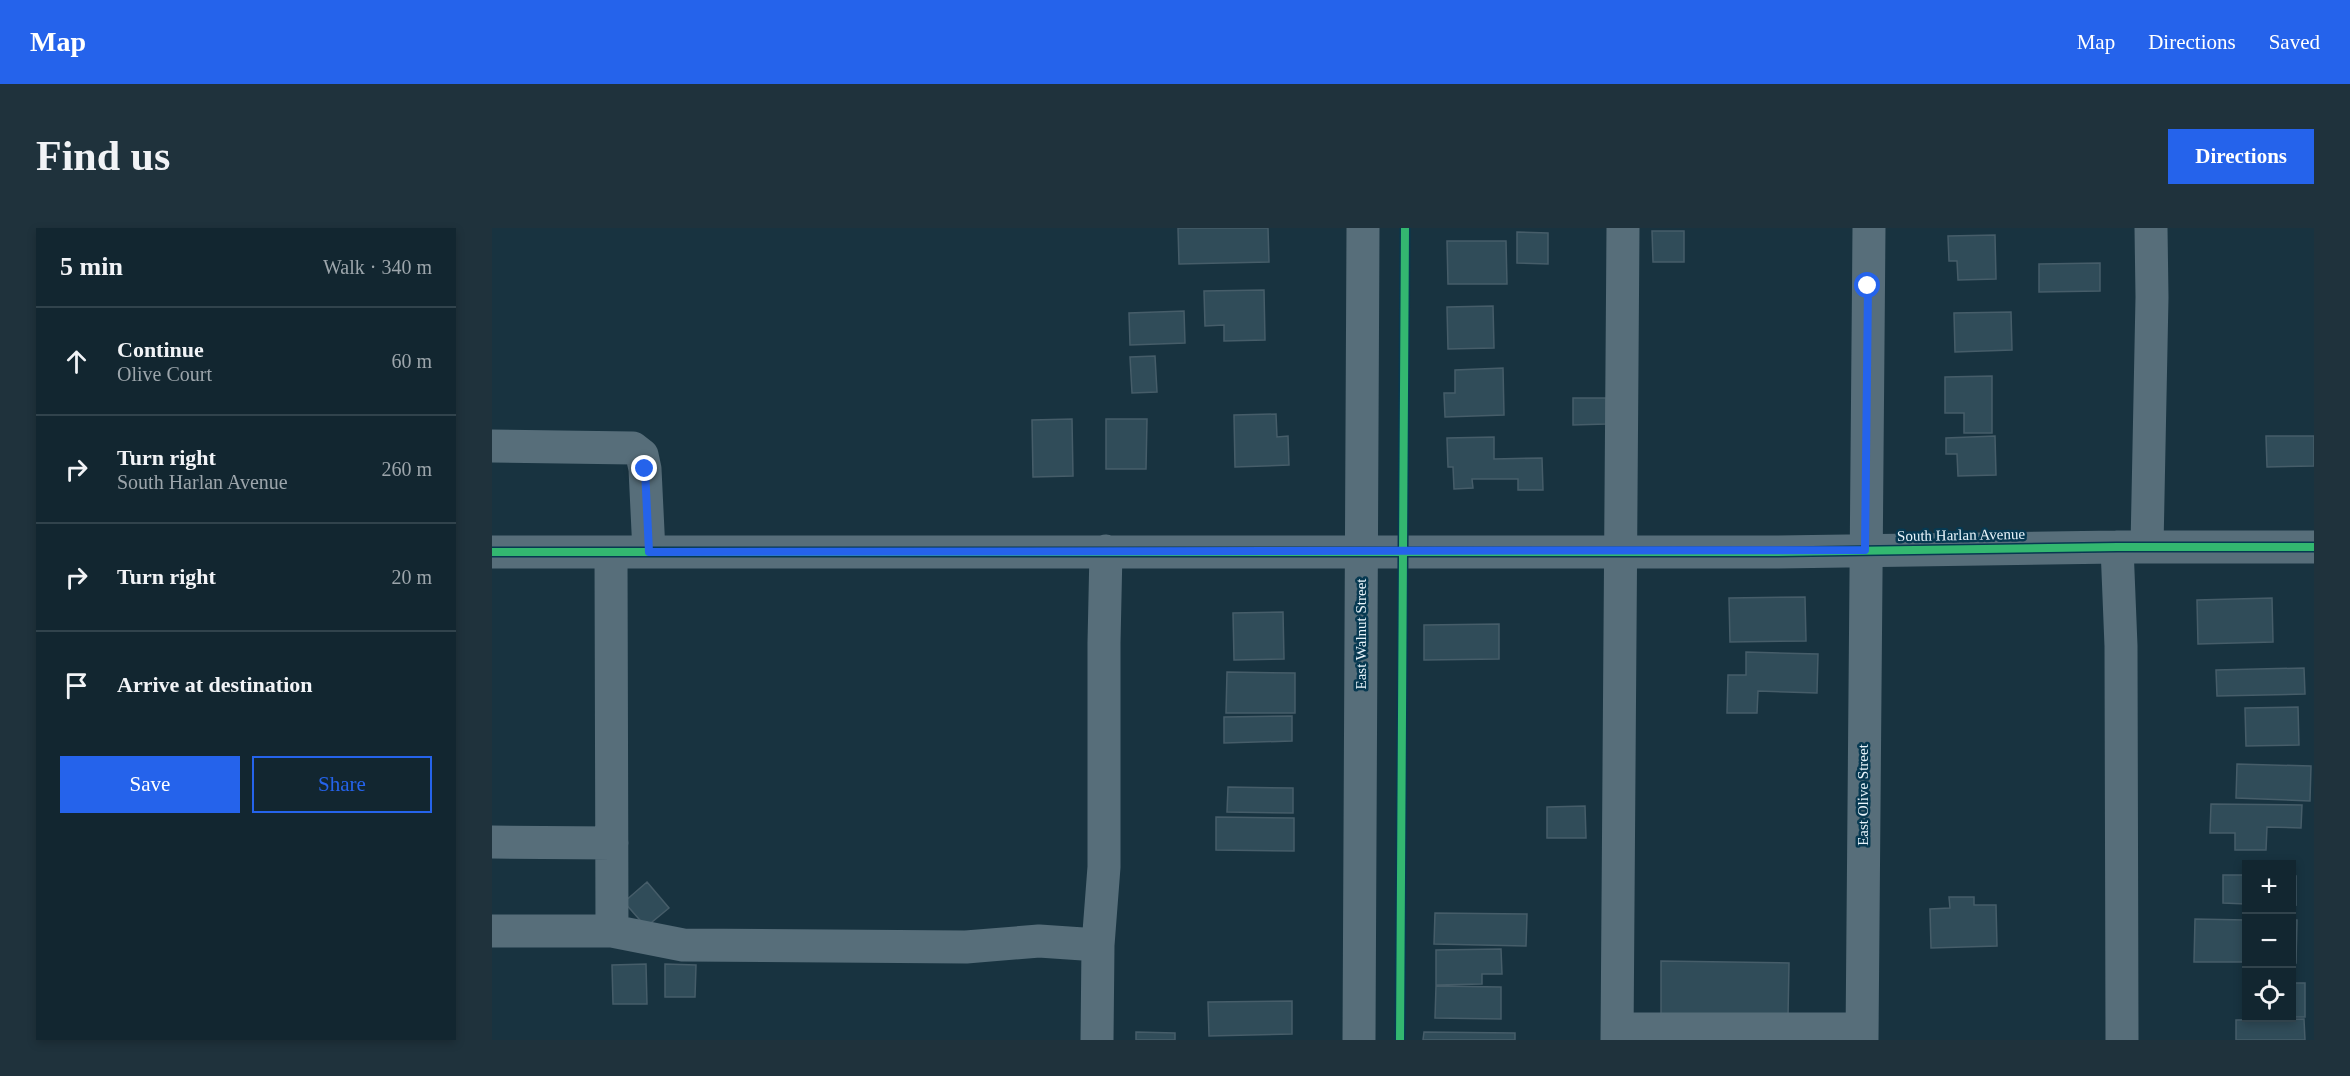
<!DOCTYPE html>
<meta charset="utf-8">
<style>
:root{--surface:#122630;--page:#1f323c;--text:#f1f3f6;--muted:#9ca5ab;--line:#31434c;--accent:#2563eb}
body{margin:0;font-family:"Times New Roman",serif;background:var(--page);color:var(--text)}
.controls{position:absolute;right:18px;bottom:18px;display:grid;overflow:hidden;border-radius:0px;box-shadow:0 3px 9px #0003}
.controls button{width:54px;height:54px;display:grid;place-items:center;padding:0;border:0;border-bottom:2px solid var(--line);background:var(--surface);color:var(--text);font:30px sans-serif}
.stop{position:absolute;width:18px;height:18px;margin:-14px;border:4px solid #2563eb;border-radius:50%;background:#fff}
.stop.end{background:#2563eb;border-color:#fff;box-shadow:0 2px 6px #0008}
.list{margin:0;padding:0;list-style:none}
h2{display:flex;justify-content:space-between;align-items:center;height:78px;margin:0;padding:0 24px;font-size:26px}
h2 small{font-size:20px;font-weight:400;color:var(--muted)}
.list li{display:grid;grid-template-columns:39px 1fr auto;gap:18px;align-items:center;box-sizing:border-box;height:108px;padding:0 24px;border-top:2px solid var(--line)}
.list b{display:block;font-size:22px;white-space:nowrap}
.list p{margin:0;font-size:20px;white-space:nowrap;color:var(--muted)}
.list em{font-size:20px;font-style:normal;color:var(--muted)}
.actions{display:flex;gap:12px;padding:18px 24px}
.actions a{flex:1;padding:14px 0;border:2px solid var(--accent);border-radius:0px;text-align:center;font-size:21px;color:var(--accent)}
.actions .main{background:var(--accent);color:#fff}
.icon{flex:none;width:33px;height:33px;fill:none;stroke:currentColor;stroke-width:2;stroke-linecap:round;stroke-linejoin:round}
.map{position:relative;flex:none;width:1822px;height:812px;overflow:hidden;border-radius:0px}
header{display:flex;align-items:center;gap:36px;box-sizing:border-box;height:84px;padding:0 30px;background:var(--accent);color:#fff}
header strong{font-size:28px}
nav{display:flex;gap:33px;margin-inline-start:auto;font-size:21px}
.intro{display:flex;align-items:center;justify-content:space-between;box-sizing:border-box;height:144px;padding:0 36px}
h1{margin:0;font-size:42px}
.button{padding:15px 27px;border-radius:0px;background:var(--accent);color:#fff;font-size:21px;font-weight:700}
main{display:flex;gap:36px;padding:0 36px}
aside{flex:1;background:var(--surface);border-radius:0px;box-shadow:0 3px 9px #0003}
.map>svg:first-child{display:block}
.building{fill:#304c59;stroke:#465d69;stroke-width:1.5}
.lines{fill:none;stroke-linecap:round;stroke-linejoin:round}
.minor{stroke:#576e7a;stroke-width:33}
.cycleway-casing{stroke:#073951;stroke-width:11}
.cycleway{stroke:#33b770;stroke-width:8}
.route{stroke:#2563eb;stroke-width:8}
.labels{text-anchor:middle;stroke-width:5;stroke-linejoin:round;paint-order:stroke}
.street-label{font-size:15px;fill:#e9f5fc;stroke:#073951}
</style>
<header>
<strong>Map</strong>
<nav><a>Map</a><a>Directions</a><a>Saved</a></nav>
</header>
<div class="intro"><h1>Find us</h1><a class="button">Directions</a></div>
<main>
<aside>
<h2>5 min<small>Walk · 340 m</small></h2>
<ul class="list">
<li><svg class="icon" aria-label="ahead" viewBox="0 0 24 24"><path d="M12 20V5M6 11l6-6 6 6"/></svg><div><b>Continue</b><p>Olive Court</p></div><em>60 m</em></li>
<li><svg class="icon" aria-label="right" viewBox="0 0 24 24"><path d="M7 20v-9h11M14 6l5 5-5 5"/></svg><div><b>Turn right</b><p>South Harlan Avenue</p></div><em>260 m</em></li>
<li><svg class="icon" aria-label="right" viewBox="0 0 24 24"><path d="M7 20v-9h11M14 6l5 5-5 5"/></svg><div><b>Turn right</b></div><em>20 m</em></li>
<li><svg class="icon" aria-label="arrive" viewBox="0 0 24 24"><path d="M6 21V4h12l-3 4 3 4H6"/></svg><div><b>Arrive at destination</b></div></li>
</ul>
<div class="actions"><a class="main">Save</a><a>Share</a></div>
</aside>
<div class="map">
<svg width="1822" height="812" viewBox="0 0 1822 812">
<rect width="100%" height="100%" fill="#183340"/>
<!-- building -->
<path class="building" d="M686,0H776L777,34L687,36Z
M1160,3H1192V34H1161Z
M1025,4L1056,5V36L1025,35Z
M1503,7L1504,51L1466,52L1465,33H1457L1456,8Z
M955,13H1014L1015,56H956Z
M1608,35V63L1547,64V36Z
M772,62L773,112L732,113V97L713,98L712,63Z
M1001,78L1002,120L956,121L955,79Z
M692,83L693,115L638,117L637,85Z
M1519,84L1520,122L1463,124L1462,85Z
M663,128L665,164L640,165L638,129Z
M1011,140L1012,187L953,189L952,165H963V142Z
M1500,148V205H1472V185H1453V149Z
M1081,170H1114V196L1081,197Z
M784,186L785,209L796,208L797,237L743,239L742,187Z
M580,191L581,248L541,249L540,192Z
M614,191H655L654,241H614Z
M1503,208L1504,247L1466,248L1465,226H1454V210Z
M1774,208H1822V238L1775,239Z
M1002,209V231L1050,230L1051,262H1026V251H980L981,260L962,261L961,239H956L955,210Z
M1313,369L1314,413L1238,414L1237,370Z
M1780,370L1781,414L1706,416L1705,372Z
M791,384L792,431L742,432L741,385Z
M1007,396V431L932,432V397Z
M1254,424L1326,426L1325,465L1266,463L1265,485H1235L1236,447H1254Z
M1812,440L1813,466L1725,468L1724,442Z
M735,444L803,445V485H734Z
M1806,479L1807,517L1754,518L1753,480Z
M800,488V513L732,515V489Z
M1745,536L1819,538L1818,573L1744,570Z
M736,559L801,560V585L735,584Z
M1719,576L1810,577L1809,600L1775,599L1774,622H1743V605H1718Z
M1093,578L1094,610H1055V579Z
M724,589L802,590V623L724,622Z
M1731,647H1754V676L1731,675Z
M1800,648H1804V677L1800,676Z
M155,654L177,680L154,699L132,674Z
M1457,669H1482V677H1504L1505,718L1439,720L1438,681L1458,680Z
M943,685L1035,686L1034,718L942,716Z
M1703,691L1754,692V734H1702Z
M1800,692H1805L1804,735H1800Z
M1009,721L1010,746H990V756L944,757V722Z
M1169,733L1297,735L1296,789L1169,788Z
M154,736L155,776H121L120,737Z
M173,736L204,737L203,769H173Z
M1800,755H1813V789H1800Z
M944,758L1009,759V791L943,790Z
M800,773V806L717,808L716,774Z
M1812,791L1813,812H1744V792Z
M644,804L683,805V812H644Z
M932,804L1023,805V812H931Z"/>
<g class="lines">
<!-- minor -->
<path class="minor" d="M0,218L141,220L150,227L153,241L157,324
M1625,319L1629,418L1630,812
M1655,319L1660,69L1659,0
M0,324H1285L1625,319H1822
M119,324L120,703L191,717L474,719L547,713L606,717
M0,614L120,615
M0,703H120
M1126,801H1370
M605,812L606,717L612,639V415L614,323
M867,812L871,0
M1125,812L1131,0
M1370,812L1377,0"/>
<!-- cycleway casing -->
<g class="cycleway-casing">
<path id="cycleway" d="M0,324H1285L1625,319H1822
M908,812L913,0"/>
</g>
<!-- cycleway -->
<use href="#cycleway" class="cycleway"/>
</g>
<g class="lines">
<!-- route -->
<path class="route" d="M153,241L157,324L1373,322L1376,58"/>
</g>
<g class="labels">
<!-- street labels -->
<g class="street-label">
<text transform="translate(1469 307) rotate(-1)" y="5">South Harlan Avenue</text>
<text transform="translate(869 406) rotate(-90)" y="5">East Walnut Street</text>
<text transform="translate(1371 567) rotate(-90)" y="5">East Olive Street</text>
</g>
</g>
</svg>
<div class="controls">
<button>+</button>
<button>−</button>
<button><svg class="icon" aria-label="locate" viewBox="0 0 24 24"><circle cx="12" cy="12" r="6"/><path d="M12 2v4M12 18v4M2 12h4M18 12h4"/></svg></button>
</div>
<div class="stop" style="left:1376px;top:58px"></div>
<div class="stop end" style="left:153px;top:241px"></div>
</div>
</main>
